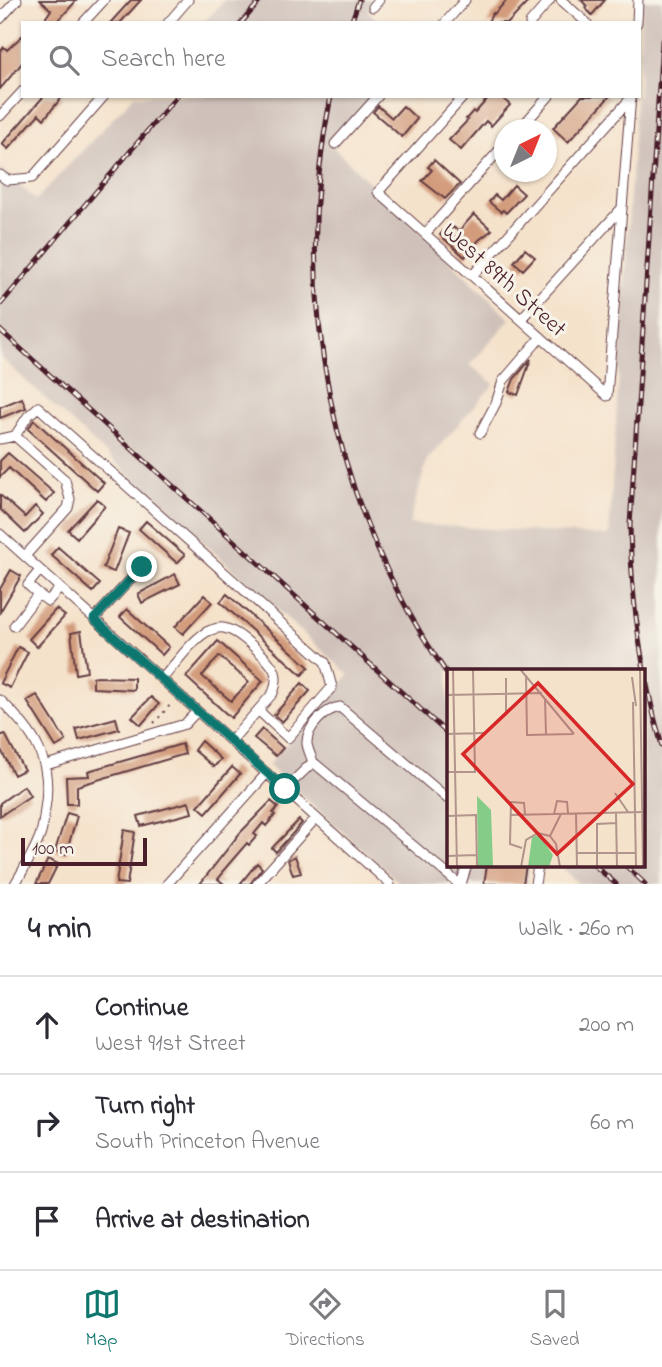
<!DOCTYPE html>
<meta charset="utf-8">
<style>
:root{--surface:#fff;--page:#f2f2f3;--text:#2b2b33;--muted:#7c7c81;--line:#e1e1e2;--accent:#0f766e}
body{margin:0;font-family:"Indie Flower",sans-serif;background:var(--page);color:var(--text)}
.compass{position:absolute;left:494px;top:119px;width:63px;height:63px;border-radius:50%;background:var(--surface);box-shadow:0 2px 5px #0004;rotate:43deg}
.scale{position:absolute;left:21px;bottom:18px;width:126px;box-sizing:border-box;padding-left:7px;border:4px solid #4a1f2b;border-top:0;font-size:19px;line-height:24px;white-space:nowrap;color:#4a1f2b;-webkit-text-stroke:5px #f7f3e8;paint-order:stroke}
.stop{position:absolute;width:21px;height:21px;margin:-16px;border:5px solid #0f766e;border-radius:50%;background:#fff}
.stop.end{background:#0f766e;border-color:#fff;box-shadow:0 2px 7px #0008}
.list{margin:0;padding:0;list-style:none}
h2{display:flex;justify-content:space-between;align-items:center;height:91px;margin:0;padding:0 28px;font-size:30px}
h2 small{font-size:23px;font-weight:400;color:var(--muted)}
.list li{display:grid;grid-template-columns:46px 1fr auto;gap:21px;align-items:center;box-sizing:border-box;height:98px;padding:0 28px;border-top:2px solid var(--line)}
.list b{display:block;font-size:26px;white-space:nowrap}
.list p{margin:0;font-size:23px;white-space:nowrap;color:var(--muted)}
.list em{font-size:23px;font-style:normal;color:var(--muted)}
.icon{flex:none;width:38px;height:38px;fill:none;stroke:currentColor;stroke-width:2;stroke-linecap:round;stroke-linejoin:round}
.map{position:relative;flex:none;width:662px;height:884px;overflow:hidden}
.search{position:absolute;background:var(--surface);box-shadow:0 2px 5px #0004;left:21px;right:21px;top:21px;height:77px;display:flex;align-items:center;gap:18px;box-sizing:border-box;padding:0 24px;border-radius:0px;color:var(--muted);font-size:26px}
.sheet{height:385px;background:var(--surface)}
nav{display:flex;justify-content:space-around;align-items:center;box-sizing:border-box;height:98px;border-top:2px solid var(--line);background:var(--surface);font-size:19px;color:var(--muted)}
nav a{display:grid;justify-items:center;gap:4px}
nav .on{color:var(--accent)}
.map>svg:first-child{display:block}
.industrial{fill:#cfc1ba}
.building{fill:#d39c7d;fill-rule:evenodd}
.lines{fill:none;stroke-linecap:round;stroke-linejoin:round}
.minor-casing{stroke:#643c43;stroke-width:11}
.path{stroke:#643c43;stroke-width:2;stroke-dasharray:2 5;stroke-linecap:butt}
.minor{stroke:#fff;stroke-width:9}
.rail-casing{stroke:#4a1f2b;stroke-width:5}
.rail{stroke:#f7f3e8;stroke-width:2.5;stroke-dasharray:8;stroke-linecap:butt}
.route{stroke:#0f766e;stroke-width:9}
.labels{text-anchor:middle;stroke-width:6;stroke-linejoin:round;paint-order:stroke}
.street-label{font-size:24px;fill:#4a1f2b;stroke:#f7f3e8}
.inset-road{fill:none;stroke:#b1948b;stroke-width:2}
.view{fill:#d62828;fill-opacity:0.15;stroke:#d62828;stroke-width:3.5}
.inset-edge{fill:none;stroke:#4a1f2b;stroke-width:3.5}
</style>
<div class="map">
<svg width="662" height="884" viewBox="0 0 662 884">
<rect width="100%" height="100%" fill="#f7f3e8"/>
<filter id="ink" filterUnits="userSpaceOnUse"><feTurbulence type="fractalNoise" baseFrequency=".0143" numOctaves="2"/><feDisplacementMap in="SourceGraphic" scale="14" xChannelSelector="R" yChannelSelector="G"/><feConvolveMatrix kernelMatrix="1 2 1 2 8 2 1 2 1" color-interpolation-filters="sRGB"/></filter>
<filter id="wash" filterUnits="userSpaceOnUse"><feTurbulence type="fractalNoise" baseFrequency=".00686" numOctaves="4" result="noise"/><feDisplacementMap in="SourceGraphic" scale="28" xChannelSelector="R" yChannelSelector="G"/><feGaussianBlur stdDeviation="1.57" result="paint"/><feColorMatrix in="noise" values="0 0 0 0 0 0 0 0 0 0 0 0 0 0 0 0 0 1.4 0 .05"/><feComposite in="paint" operator="in"/></filter>
<g filter="url(#wash)">
<rect width="100%" height="100%" fill="#f5e2cb"/>
<!-- industrial -->
<path class="industrial" d="M225,0H372L368,10L379,23H203Z
M642,0H662V884H580L559,865H643V670H448V865H529L527,884H401L268,765L349,675L0,357V168L36,200L134,96H376L334,148L510,319L470,365L494,384L427,460L409,524L609,536L636,96H639Z"/>
<g id="blocks">
<!-- building -->
<path class="building" d="M40,0H77L56,23H42L51,10Z
M131,0H141L120,23H110Z
M507,0H530L508,23H487L493,13L494,14Z
M581,0H605L592,15L585,8L587,6Z
M23,35V62L0,89V52L4,47L7,50Z
M44,96H63L44,119L39,114L8,149L2,144Z
M490,96H500L510,105L491,126L486,121L461,150L449,140L468,120L466,119L473,111L475,113Z
M582,96H610L568,142L553,128Z
M378,106L392,118L403,106L417,119L402,137L373,112Z
M434,160L460,184L445,199L422,181L432,170L428,167Z
M514,185L524,194L506,213L503,210L501,212L489,202L495,195L501,200Z
M474,214L492,230L479,240L465,257L440,235L445,229L449,232L453,227L459,231Z
M525,249L535,257L523,270L514,262Z
M531,359L518,395L509,392L514,379Z
M22,398L26,408L0,418V407Z
M34,420L104,483L97,491L28,429Z
M8,453L54,493L46,502L9,468L0,477V461Z
M0,495L25,517L35,506L43,514L25,533L0,509Z
M97,499L105,506L77,538L68,530Z
M146,521L185,555L177,563L139,529Z
M118,529L129,533L114,572L103,568Z
M58,547L100,584L93,592L51,555Z
M11,570L21,576L0,612V589Z
M175,574L180,584L142,603L138,594Z
M227,594L309,667L302,675L220,602Z
M204,595L212,602L183,634L175,627Z
M56,609L65,616L37,647L29,639Z
M127,609L169,647L162,655L120,617Z
M81,631L87,672L76,674L71,633Z
M218,641L263,681L231,718L186,677ZM219,656L249,682L231,701L202,676Z
M18,647L28,652L10,688L0,683Z
M93,677L134,678V690L93,688Z
M302,683L310,691L282,722L274,715Z
M37,695L66,741L56,747L27,701Z
M151,697L159,704L141,725L132,717Z
M116,718L119,729L79,740L76,729Z
M262,729L283,748L276,756L254,738Z
M5,734L24,770L14,775L0,748V736Z
M201,741L221,759L214,767L194,750Z
M182,744L185,754L77,786V804H67L66,777L89,776L88,771Z
M232,767L240,774L206,813L198,806Z
M24,786L30,796L0,816V803Z
M271,801L278,807L273,813L275,815L266,826L263,823L254,834L257,836L249,845L247,843L222,872L223,873L218,879L224,884H200L240,833Z
M189,802L192,813L141,826L138,816Z
M67,813L77,816L66,854L55,851Z
M299,820L302,823L276,852L272,848Z
M124,830L135,832L127,884L116,883Z
M295,856L301,873L293,875L288,860Z
M48,859L58,864L48,884H36Z
M257,863L262,868L250,884H240Z
M487,865H526L523,884H484Z"/>
</g>
</g>
<g filter="url(#ink)">
<use href="#blocks" fill-opacity="0" stroke="#643c43" stroke-width="2"/>
<g class="lines">
<!-- minor casing -->
<g class="minor-casing">
<path id="minor" d="M561,0L587,23
M373,7L379,0
M0,19L17,0
M83,23L104,0
M168,23L188,0
M445,23L465,0
M530,23L550,0
M637,23L638,0
M464,96L378,192L607,396
M0,116L23,91
M519,130L549,96
M335,144L378,96
M0,175L7,180L32,178L104,96
M425,234L504,145
M472,276L631,98
M521,319L622,208
M607,396L631,96
M480,433L496,403L503,381L541,337
M15,436L28,416L38,407L325,662L332,687L288,738L259,711
M0,439L15,436L65,480L70,499L68,508L25,556
M0,534L390,884
M38,594L48,601L60,588
M94,619L142,567
M14,626L38,594L28,585L40,570
M162,679C174,666 195,635 211,630C216,628 223,627 227,629C239,632 271,660 275,672C277,679 276,686 273,693L231,741
M0,700C35,733 53,760 45,809C44,818 43,828 40,836C34,852 24,869 15,884
M313,762C311,756 308,750 307,744C306,728 325,709 340,707L448,799
M46,765L185,724L197,711
M285,789L313,762L459,884
M167,884L267,773
M257,884L316,818
M461,884L467,865
M535,884L538,865"/>
</g>
<!-- path -->
<path class="path" d="M154,723L172,703"/>
<!-- minor -->
<use href="#minor" class="minor"/>
<!-- rail casing -->
<g class="rail-casing">
<path id="rail" d="M241,23L261,0
M351,23L359,0
M662,41L630,525C631,601 641,673 662,746
M331,96C290,297 331,507 448,675
M0,305L177,96
M0,330L448,734
M594,865L616,884
M625,865L645,884"/>
</g>
<!-- rail -->
<use href="#rail" class="rail"/>
</g>
</g>
<g class="lines" filter="url(#ink)">
<!-- route -->
<path class="route" d="M142,567L94,619L285,789"/>
</g>
<g class="labels">
<!-- street labels -->
<g class="street-label">
<text transform="translate(505 279) rotate(42)" y="8">West 89th Street</text>
</g>
</g>
<!-- overview -->
<g transform="translate(447 669)">
<rect width="198" height="198" fill="#f5e2cb"/>
<path d="M30,127L44,141L46,198H31ZM92,166L106,186L102,198H81L85,168Z" fill="#84cc88"/>
<path class="inset-road" d="M6,0L10,198M73,0L127,65M193,0L196,198M79,6L80,66L127,65M185,8L189,37M59,9V46M0,26L95,24M98,29L99,66M186,33L189,198M0,65L37,64M0,103H28L26,0M168,124L181,143M129,144L130,198M169,144L170,198M107,145L110,132L120,133L121,144M63,146L197,143M0,147L29,146L30,198M103,167L109,175L113,198M103,167L114,145M75,179L63,175L64,133L77,134L78,145M129,184H189M0,187L29,186M74,198L79,171L91,164L103,167M150,198V155L169,154"/>
<path class="view" d="M91,14L186,115L110,185L16,85Z"/>
<rect width="198" height="198" class="inset-edge"/>
</g>
</svg>
<svg class="compass" viewBox="-18 -18 36 36"><path d="M0-13l5 13h-10z" fill="#e53935"/><path d="M0 13l5-13h-10z" fill="#7c7c81"/></svg>
<div class="scale">100 m</div>
<div class="stop" style="left:285px;top:789px"></div>
<div class="stop end" style="left:142px;top:567px"></div>
<div class="search"><svg class="icon" aria-label="search" viewBox="0 0 24 24"><circle cx="10" cy="10" r="6"/><path d="M15 15l6 6"/></svg>Search here</div>
</div>
<section class="sheet">
<h2>4 min<small>Walk · 260 m</small></h2>
<ul class="list">
<li><svg class="icon" aria-label="ahead" viewBox="0 0 24 24"><path d="M12 20V5M6 11l6-6 6 6"/></svg><div><b>Continue</b><p>West 91st Street</p></div><em>200 m</em></li>
<li><svg class="icon" aria-label="right" viewBox="0 0 24 24"><path d="M7 20v-9h11M14 6l5 5-5 5"/></svg><div><b>Turn right</b><p>South Princeton Avenue</p></div><em>60 m</em></li>
<li><svg class="icon" aria-label="arrive" viewBox="0 0 24 24"><path d="M6 21V4h12l-3 4 3 4H6"/></svg><div><b>Arrive at destination</b></div></li>
</ul>
</section>
<nav>
<a class="on"><svg class="icon" aria-label="map" viewBox="0 0 24 24"><path d="M3 6l6-2 6 2 6-2v14l-6 2-6-2-6 2zM9 4v14M15 6v14"/></svg>Map</a>
<a><svg class="icon" aria-label="directions" viewBox="0 0 24 24"><path d="M12 3l9 9-9 9-9-9zM9 14v-3h6M13 9l2 2-2 2"/></svg>Directions</a>
<a><svg class="icon" aria-label="saved" viewBox="0 0 24 24"><path d="M7 4h10v16l-5-4-5 4z"/></svg>Saved</a>
</nav>
